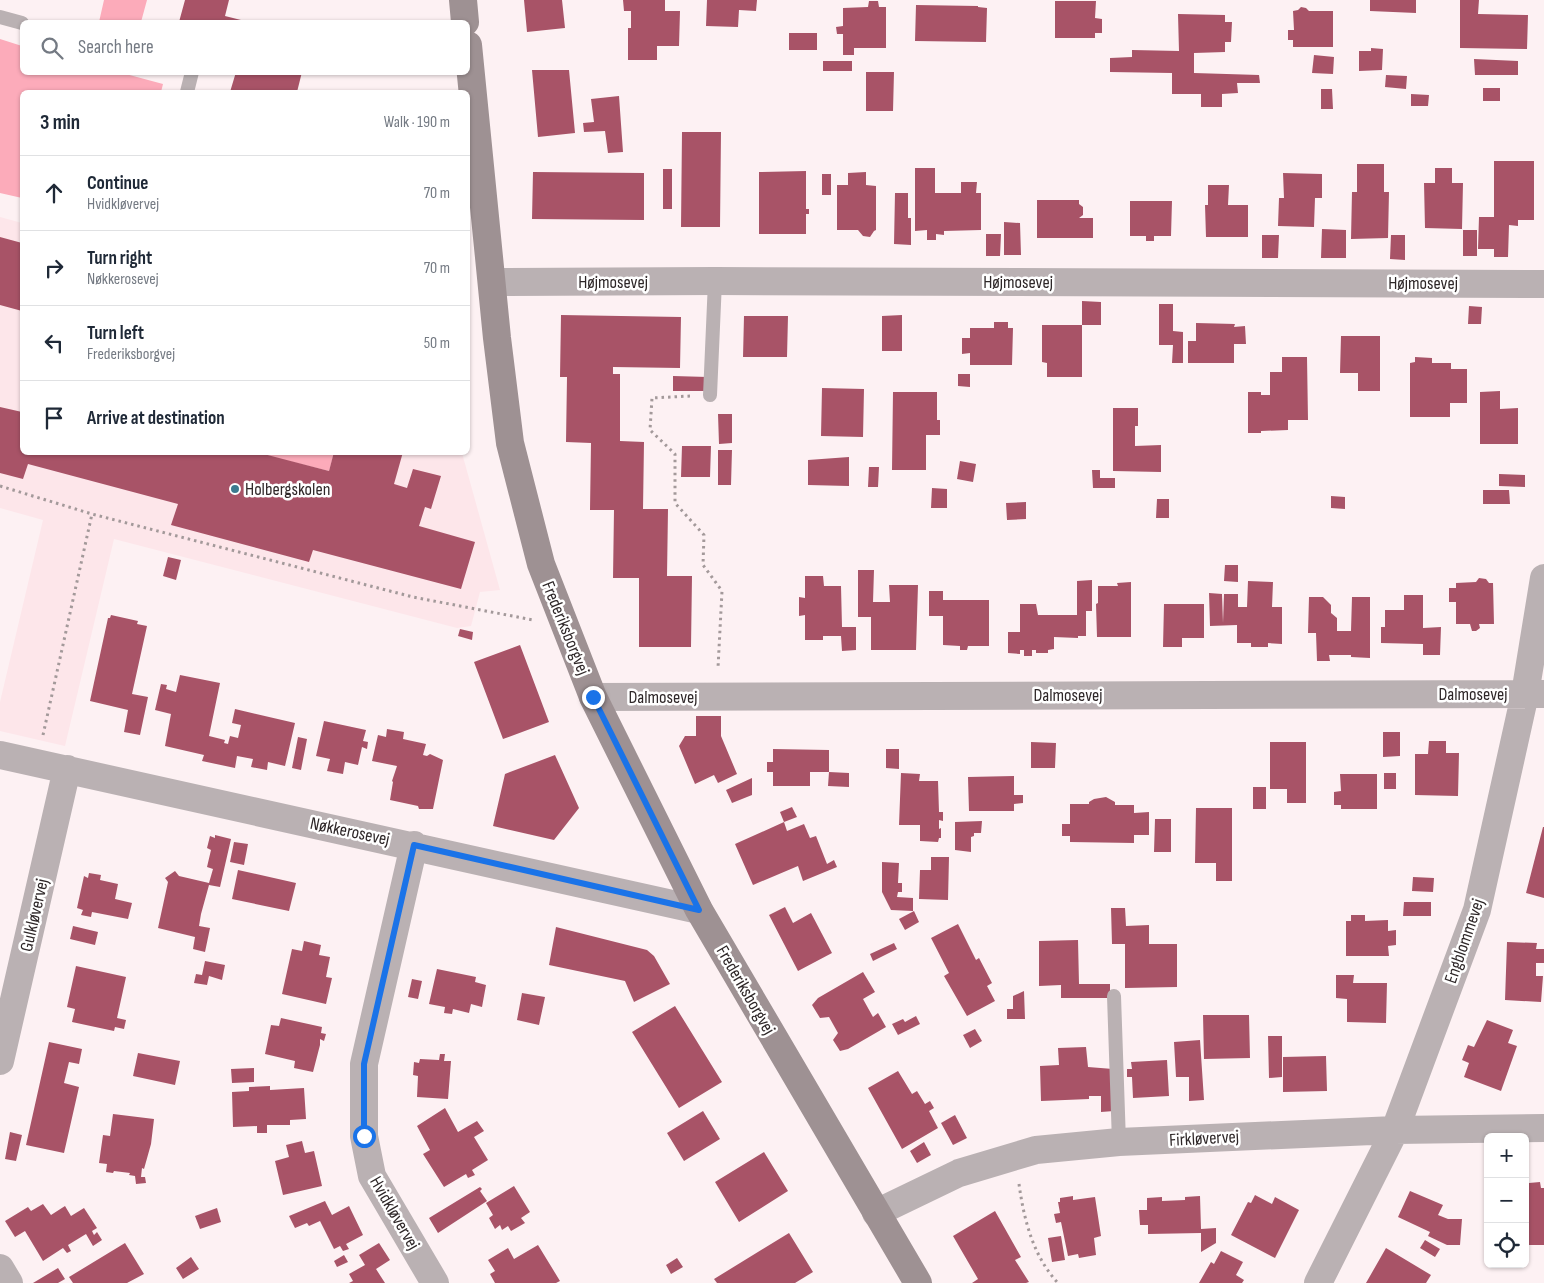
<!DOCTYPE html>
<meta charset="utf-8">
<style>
:root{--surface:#fff;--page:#f2f2f3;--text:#1f2937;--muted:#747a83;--line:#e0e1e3}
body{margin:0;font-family:"Sofia Sans Condensed",sans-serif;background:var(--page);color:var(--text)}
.controls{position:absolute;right:15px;bottom:15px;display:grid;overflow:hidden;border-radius:8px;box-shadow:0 1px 4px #0004}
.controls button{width:45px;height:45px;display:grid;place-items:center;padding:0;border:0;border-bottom:1px solid var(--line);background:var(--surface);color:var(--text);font:25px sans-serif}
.stop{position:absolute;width:15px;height:15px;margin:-11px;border:4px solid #1a73e8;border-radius:50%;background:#fff}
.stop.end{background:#1a73e8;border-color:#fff;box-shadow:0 1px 5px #0008}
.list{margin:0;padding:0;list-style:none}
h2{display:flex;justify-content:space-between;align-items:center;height:65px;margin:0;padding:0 20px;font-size:21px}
h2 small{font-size:16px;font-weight:400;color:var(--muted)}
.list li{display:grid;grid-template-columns:32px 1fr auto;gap:15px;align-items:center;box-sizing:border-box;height:75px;padding:0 20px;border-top:1px solid var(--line)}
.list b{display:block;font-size:19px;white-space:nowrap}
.list p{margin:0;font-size:16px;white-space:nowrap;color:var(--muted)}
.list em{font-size:16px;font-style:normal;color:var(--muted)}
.icon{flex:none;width:28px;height:28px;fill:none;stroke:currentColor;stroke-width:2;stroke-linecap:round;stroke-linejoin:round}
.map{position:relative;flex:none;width:1544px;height:1283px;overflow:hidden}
.search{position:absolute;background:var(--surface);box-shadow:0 1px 4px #0004;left:20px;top:20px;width:450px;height:55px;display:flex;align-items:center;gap:12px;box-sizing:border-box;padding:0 18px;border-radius:8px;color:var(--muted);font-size:19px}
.panel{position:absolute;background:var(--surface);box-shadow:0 1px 4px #0004;left:20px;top:90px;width:450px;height:365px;border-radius:8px}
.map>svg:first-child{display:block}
.built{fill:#fde6ea}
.green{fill:#fcabba}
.building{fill:#a85367}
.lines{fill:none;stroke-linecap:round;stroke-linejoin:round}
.path{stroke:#a3999a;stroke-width:3;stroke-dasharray:2.5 4;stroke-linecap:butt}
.lane{stroke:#bab1b3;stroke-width:14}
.street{stroke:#bab1b3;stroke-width:28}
.secondary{stroke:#9e9193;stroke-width:28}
.route{stroke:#1a73e8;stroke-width:6}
.poi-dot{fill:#3c7a8f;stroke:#fff;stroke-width:2}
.labels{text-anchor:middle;stroke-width:5;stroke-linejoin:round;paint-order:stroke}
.street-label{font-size:18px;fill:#2e2728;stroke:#fff}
.poi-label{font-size:18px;fill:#2e2728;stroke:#fff;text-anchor:start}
</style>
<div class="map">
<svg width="1544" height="1283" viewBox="0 0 1544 1283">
<rect width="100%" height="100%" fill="#fdf1f3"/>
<!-- built -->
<path class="built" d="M0,217L22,223V452L462,453L500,590L480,592L471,626L457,628L114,539L65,746L0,731V702L43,520L0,508Z"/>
<!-- green -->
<path class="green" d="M104,0H147L141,22H99Z
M0,39L22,46V72L122,73L163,84L161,92H22V198L0,193Z
M256,453H334L329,471Z"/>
<!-- building -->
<path class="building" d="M185,0H229L225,16L249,22H179Z
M524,0H562L565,28L527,32Z
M623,0H665V11H680L679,46H657V60H628V28H631V11H624Z
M707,0H757L756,11L739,10L738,27L706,26Z
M1370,0H1416V13L1370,11Z
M1460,0H1479L1478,14L1528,15L1527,49L1460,48Z
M869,1H878L879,7H886V48H854V55H843V34H837L836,27L843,26V8L868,7Z
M1055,1H1096L1095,18L1102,19V33H1095V38H1055Z
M916,5L978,6V7L987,8L986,42L915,41Z
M1301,7L1306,8L1309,11H1333V47H1293V40H1288V30H1294L1293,11L1298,10Z
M1178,14L1225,15V22H1232L1231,42H1225V52L1194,53V73L1259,75L1260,83H1237L1238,93L1222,94V107H1201V94H1172V73L1110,72V58L1132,57V50L1179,51Z
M789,33H817V50H789Z
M1371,48L1383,49L1382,70L1359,71V51H1371Z
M1314,55L1334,57L1333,74L1312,73Z
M1474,59L1518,61V75H1475Z
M823,61H852V71H823Z
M532,70H569L575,133L538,137Z
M236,72H302L297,92H230Z
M866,72H894L893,111H866Z
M1386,75L1407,76L1406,89L1385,87Z
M1483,88H1500V101H1483Z
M1321,89H1332L1333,109H1321Z
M1411,94L1429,95L1428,106H1411Z
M619,96L623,152L608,153L605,131L584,132L583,123L594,122L591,99Z
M682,132H721L720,227H681Z
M1494,161H1534V220H1518V226L1509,225L1508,257H1494V249H1478L1479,217H1494Z
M1357,164H1384V192H1389L1388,238L1351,239L1352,192H1357Z
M915,168H935V193H961V182H977L976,193H981V230L944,231V235L936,234V240H927V230L915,231Z
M1435,168H1452V183H1463L1462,229L1425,228L1424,183H1435Z
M663,169H672V209H663Z
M806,171V209H809V214H806V234H759V172Z
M533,172L644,173V220L532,219Z
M866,172V185L876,186V230L874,231L870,237L863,236L858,230H837V185H848V173Z
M1283,173L1322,174V198H1315L1314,227L1278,226L1279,198H1284Z
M822,174H831V195H822Z
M1208,185H1229L1228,205H1248V237H1206L1205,205H1208Z
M895,193H908V218H911V245L894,244Z
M1037,200H1079V204L1083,207V215L1079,218H1093V238H1037Z
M1130,201H1172L1171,236H1154V241H1146V236H1130Z
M1004,222L1020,223L1021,255H1004Z
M1322,229L1346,230V258H1321Z
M1463,230H1477V256H1463Z
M986,234H1001L1000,256H986Z
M1262,235H1279L1278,258H1262Z
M1391,235H1405V260L1390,259Z
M0,237L22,243V311L0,305Z
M1082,301L1101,302V325H1082Z
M1159,304H1173V331L1183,332V363H1172L1173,345H1159Z
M1469,306L1482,307L1481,324H1468Z
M561,315L681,317L680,368L613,367V374H620V441L644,442L643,509H668L667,576H692L691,647H639V578H613L614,510H590L591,443L566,442L567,377H560Z
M902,315V351H882V316Z
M744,316H788L787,357H743Z
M994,322H1008V328H1013L1012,365H970V353L962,354V338H970V328H994Z
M1196,323L1235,324L1234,327L1245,326L1246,344H1234V363H1188V341H1196Z
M1042,325H1082V377H1047V363L1042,362Z
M1341,336H1380V391H1358V373H1340Z
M1282,357H1307L1308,420H1288V430L1261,431V433H1248V392H1261V395H1270V372H1282Z
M1415,357L1432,358V363H1451V369H1467V403H1450V417H1410V363L1415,362Z
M958,374H970V387L958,386Z
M673,376L708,377V391H673Z
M822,388L864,389L863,437L821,436Z
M1500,391V409L1518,408V444H1480V392Z
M893,392H937V420H940V435H926V470H892Z
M0,407L22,412V452H256L329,471L334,452H403L394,484L407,488L413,469L441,476L431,509L425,507L419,526L475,542L461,589L313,550L309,562L171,525L178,504L28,464L23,479L0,473Z
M1113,408H1138V426H1135V446L1161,445V472L1113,471Z
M718,414H732V443L719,444Z
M682,446H711L710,477H681Z
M718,450H732L731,485H718Z
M849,457V486L808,485V460Z
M960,461L976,464L973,482L957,479Z
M869,467H879L878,487H868Z
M1092,470H1100V478H1115V488H1093Z
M1499,474L1525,475V487L1499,486Z
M932,488L947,489V508H931Z
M1483,490H1509L1510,504H1483Z
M1331,496L1345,497V509L1331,508Z
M1157,499H1169V518H1156Z
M1026,502V519L1007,520L1006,503Z
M168,557L181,560L176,580L163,576Z
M1225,565H1238V582L1224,581Z
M858,570H874L873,602H890L889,585H918L916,650H871V617H858Z
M805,576H823L824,586H841L842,627H856V650L842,651L841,636H823V640H805V615L799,616V597L805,598Z
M1479,578L1486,579L1489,583H1493L1494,624H1479L1480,628L1476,631H1472L1470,624H1456V602H1449V588H1456V583L1476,582Z
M1092,580V611H1086V636H1078V638L1054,637V649L1048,650V653H1036V650H1032V656H1024V650H1020V654L1008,653V632H1020V604H1036L1038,615H1077V581Z
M1248,581L1273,582L1272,607H1282V644L1268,643V647H1251V643H1237V625L1210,626L1209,593L1222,594L1223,623L1224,594H1238V607H1247Z
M1131,582V637H1097L1096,604L1098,603V586H1118L1117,583Z
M929,591H943V600H989V646H968L967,650H960V646L943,645V616H929Z
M1404,595H1423V628L1441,627L1440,655H1423V644L1381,643V627H1385V610H1404Z
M1309,597H1323L1331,605V613L1337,618V631H1351L1352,597H1370V658L1351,657V655H1329L1330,661H1317L1316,633H1308Z
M1164,604H1204V638H1182V647H1163Z
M111,615L138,621L137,624L147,626L132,694L148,697L140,735L124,732L128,710L90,701L108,618H110Z
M460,629L473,632L472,640L458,636Z
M520,645L549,722L503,739L474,662Z
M180,675L220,683L209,736L225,740L224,743L228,744L230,736L238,738L241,725L232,723L235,709L295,723L285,766L268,762L267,770L251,767L253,759L237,756L235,768L202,761L204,755L165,746L171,714L155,710L161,684L167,685L166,689L176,692Z
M696,716H721V736L737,774L718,783L714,775L695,784L679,746L685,736H696Z
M324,721L366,730L363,741L368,742L367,749L362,747L358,765L345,762L343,774L327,771L330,759L316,756Z
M387,729L404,732L403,739L426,744L423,755L427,756L430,754L443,760L433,809H419L418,806L390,800L393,782L392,781L397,766L372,761L378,735L386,737Z
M1383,732H1400V756L1383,757Z
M298,737L307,739L301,770L292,768Z
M1429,741H1446V753H1459L1458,796L1415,795V754H1428Z
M1031,742L1056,743L1055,768H1031Z
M1270,742H1306V803H1287V789H1270Z
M773,749L829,750V772H810V786H773V772H767V762H773Z
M886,749H899V769L886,768Z
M555,755L579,808L554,840L493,826L505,774Z
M829,772L849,773V787L828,786Z
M901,773L920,774L919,781H938L939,812H943V821L939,820V829L941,828V838H939L938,842L920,841V825H899Z
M1384,773H1396V789H1384Z
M1340,774H1377V809H1341V805H1334V792L1341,791Z
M1014,776V795H1023V803L1014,804V811H969L968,777Z
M752,778V795L732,803L726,790Z
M1253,787H1266V809H1253Z
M1106,797L1115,802V805H1134V813L1149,812V835H1134V843L1070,842V836H1062V824H1070V804H1089V802L1094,799Z
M792,807L797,817L784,822L780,812Z
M1196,808H1232V881H1216V863H1195Z
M1155,819H1171V852H1154Z
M982,821L981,833H974V836L971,837V852L955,850V822Z
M784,822L787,831L804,824L810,838L816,836L827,864L834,860L837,867L803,881L798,866L753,885L735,844Z
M1543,827H1544V898L1526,893Z
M215,835L231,839L220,887L209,885L201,914L199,926L210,928L205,952L193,949L195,937L158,928L168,882L165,878L175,871L179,876L209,883L213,869L207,867L211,850L207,848L210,836L215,838Z
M234,842L248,844L244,865L230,862Z
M931,857H949L948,900L919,899L920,870H931Z
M882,862L899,863L898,883H902V892H898L897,897L913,898V911L891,910L882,892Z
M238,870L296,883L289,911L232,899Z
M89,873L101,875L100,880L118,884L115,899L132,903L128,919L92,912L91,917L81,915L83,910L77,908L84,876L88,878Z
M1413,877L1434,878L1433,892L1412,891Z
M1404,902H1431V916H1403Z
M785,907L793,923L811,913L832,953L798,971L769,915Z
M1111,908H1125L1126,926L1149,925V944H1177V987L1125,988V944H1112Z
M914,911L919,922L905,930L899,919Z
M1351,915H1365V921L1388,920V931L1396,930V945L1388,946L1389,956H1346V921H1351Z
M958,924L976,960L979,958L992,983L987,986L995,1001L967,1016L944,976L949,973L931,938Z
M73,926L98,932L95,945L70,939Z
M556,927L647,950L654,956L670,984L634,1002L625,981L549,965Z
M1078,940L1079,984H1110V998H1061V985L1039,986V941Z
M304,941L321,945L319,955L330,957L326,977L332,978L326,1004L282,994L292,949L302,951Z
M1507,942L1537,943L1536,949H1544V963H1536V976H1543L1541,1002L1505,1000Z
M894,943L897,949L873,961L870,954Z
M205,961L225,965L222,980L209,976L207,985L194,983L196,974L202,975Z
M76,966L126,977L117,1018L126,1020L124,1029L115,1027L114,1031L72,1022L75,1009L67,1007Z
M437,969L476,977L475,982L486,985L482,1007L471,1004L469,1013L453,1009L452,1014L444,1013L445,1007L429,1004Z
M863,972L875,992L863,999L873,1017L878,1013L886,1027L848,1049L840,1051L833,1040L838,1033L829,1017L820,1018L812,1005L818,998Z
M1336,975H1354L1353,983H1387L1386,1023L1347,1022V999L1336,998Z
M412,979L422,981L418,999L408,997Z
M1024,991L1025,1019H1007V1009H1013V996Z
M522,993L545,997L539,1025L517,1020Z
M675,1006L722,1082L679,1108L632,1032Z
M1203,1015H1249L1250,1058L1204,1059Z
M916,1016L920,1024L898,1035L892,1024L903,1019L905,1022Z
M281,1018L322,1027L321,1033L326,1034L324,1041L320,1039V1045L313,1072L294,1068L295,1061L265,1054L271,1025L279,1026Z
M1487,1020L1513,1030L1508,1043L1517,1046L1501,1091L1464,1077L1469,1063L1462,1060L1468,1045L1474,1047Z
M975,1029L982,1041L970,1048L963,1035Z
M1268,1036H1282V1077L1269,1078Z
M1200,1040L1204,1100L1189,1101V1077H1176L1174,1042Z
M49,1042L82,1049L79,1064L69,1062L64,1083L79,1087L64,1153L26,1145Z
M1086,1047L1088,1067L1113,1069L1114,1111L1101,1112V1096H1089V1099L1041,1101L1040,1066L1059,1065L1058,1048Z
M138,1053L180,1061L175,1085L133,1076Z
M440,1054H445L444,1061H451L448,1099L417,1097L418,1076L413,1075L414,1062L419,1063L420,1059L439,1060Z
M1326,1056L1327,1091L1283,1092V1057Z
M1167,1060L1169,1096L1133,1098L1132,1077H1127V1069H1132L1131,1062Z
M254,1068V1082L232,1083L231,1069Z
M898,1071L912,1094L917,1091L925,1104L930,1101L934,1108L929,1111L938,1128L902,1149L868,1088Z
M270,1086V1090L304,1088L306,1119L290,1120V1125H267V1133H257V1126L233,1127L232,1092L249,1091V1087Z
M445,1108L458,1132L477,1121L484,1131L474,1137L488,1160L472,1170L475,1175L468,1178L466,1174L444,1187L423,1154L430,1150L417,1126Z
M703,1111L720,1139L684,1161L667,1133Z
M113,1114L154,1119L151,1144L144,1169L142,1168L141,1177H145L146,1183L136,1184L135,1176L129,1175L130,1173L114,1171L113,1173L106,1172L107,1164L99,1163L103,1135L110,1136Z
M955,1115L967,1138L953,1145L941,1123Z
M10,1132L22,1135L16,1161L5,1159Z
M302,1141L305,1153L314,1151L322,1186L283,1195L275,1161L289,1157L286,1145Z
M924,1142L931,1155L917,1163L910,1151Z
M764,1152L788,1191L739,1222L715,1182Z
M1540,1182L1541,1188H1544V1245H1525V1189H1529V1183Z
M514,1186L530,1212L521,1218L525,1223L511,1231L508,1226L502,1230L500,1225L495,1229L489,1218L493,1215L486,1203Z
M480,1187L482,1189L480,1191L487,1201L438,1233L429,1218Z
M1410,1191L1443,1205L1438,1215L1448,1219H1462L1460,1245H1447L1428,1236L1430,1232L1398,1217Z
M1255,1195L1272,1204L1275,1197L1299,1210L1275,1258L1231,1235L1248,1202L1251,1203Z
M1073,1196V1200L1095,1197L1101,1236L1094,1238L1096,1255L1079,1258L1078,1254L1068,1256L1061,1222L1056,1223L1054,1214L1060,1213L1058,1202H1060V1198Z
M1200,1196L1201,1229L1216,1228V1243L1201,1252V1233L1148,1234V1225H1140L1139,1210H1147V1198L1162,1197V1201L1185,1200V1197Z
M325,1201L332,1215L349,1206L363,1235L346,1244L349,1249L343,1251L340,1246L334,1249L320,1221L309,1226L307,1223L295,1228L289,1216Z
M43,1204L51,1215L65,1206L71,1216L84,1208L97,1228L92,1231L94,1235L97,1232L102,1240L93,1246L86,1234L68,1245L71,1251L67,1253L63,1248L43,1261L25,1231L15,1237L5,1221L28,1207L31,1211Z
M217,1208L221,1222L200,1229L195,1216Z
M995,1211L1021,1257L1015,1260L1029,1282L1026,1283H972L978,1279L953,1236Z
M789,1233L813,1272L795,1283H717L714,1279Z
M1061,1236L1065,1260L1052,1262L1048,1238Z
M1425,1240L1440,1249L1435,1257L1420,1248Z
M125,1243L144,1274L127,1283H73L69,1277Z
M379,1243L390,1260L376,1269L385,1283H349L353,1281L349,1274L365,1265L359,1255Z
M538,1245L560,1281L556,1283H495L490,1274L495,1271L488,1260L508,1248L514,1259Z
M1386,1248L1431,1275L1426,1283H1366Z
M1221,1251L1243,1262L1236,1275L1244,1280L1242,1283H1199L1211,1262L1214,1264Z
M344,1255L348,1262L337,1267L334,1261Z
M191,1257L199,1269L183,1279L176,1268Z
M677,1258L683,1267L671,1274L666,1265Z
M58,1268L65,1279L58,1283H33Z"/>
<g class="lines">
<!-- path -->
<path class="path" d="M690,396L652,398L650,430L675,454V503L704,535L703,565L722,591L718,668
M0,486L92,514L413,597L533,620
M43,735L92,514
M1019,1184C1024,1220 1033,1256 1058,1283"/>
<!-- lane -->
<path class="lane" d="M0,17L22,23
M187,92L192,72
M710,395L715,281
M1114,996L1119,1142"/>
<!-- street -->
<path class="street" d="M492,282L715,281L1544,284
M593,697L1544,694
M0,755L699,910
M414,845L364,1064V1136L372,1176L435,1283
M0,1061L67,769
M876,1213L959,1173L1036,1150L1119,1142L1395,1130L1544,1128
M0,1268L9,1283
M1318,1283L1395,1130L1477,910L1525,694L1544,578"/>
<!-- secondary -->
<path class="secondary" d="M463,0L465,22
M468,45L497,338L510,443L541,564L593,697L699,910L918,1283"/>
</g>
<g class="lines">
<!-- route -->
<path class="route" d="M364,1136V1064L414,845L699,910L593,697"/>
</g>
<!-- markers -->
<circle class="poi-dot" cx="235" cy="489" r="5"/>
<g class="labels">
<!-- street labels -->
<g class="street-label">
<text x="613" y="288">Højmosevej</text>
<text x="1018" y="288">Højmosevej</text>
<text x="1423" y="289">Højmosevej</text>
<text transform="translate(566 628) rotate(68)" y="6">Frederiksborgvej</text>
<text x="1473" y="700">Dalmosevej</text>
<text x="1068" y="701">Dalmosevej</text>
<text x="663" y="703">Dalmosevej</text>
<text transform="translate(350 831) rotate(12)" y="6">Nøkkerosevej</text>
<text transform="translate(34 915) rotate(-77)" y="6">Gulkløvervej</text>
<text transform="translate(1464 941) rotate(-71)" y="6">Engblommevej</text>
<text transform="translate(746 990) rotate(60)" y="6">Frederiksborgvej</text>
<text transform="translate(1204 1138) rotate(-3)" y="6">Firkløvervej</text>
<text transform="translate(395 1213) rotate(60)" y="6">Hvidkløvervej</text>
</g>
<!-- poi labels -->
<g class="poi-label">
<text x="245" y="495">Holbergskolen</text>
</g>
</g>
</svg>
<div class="controls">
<button>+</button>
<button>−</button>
<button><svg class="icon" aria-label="locate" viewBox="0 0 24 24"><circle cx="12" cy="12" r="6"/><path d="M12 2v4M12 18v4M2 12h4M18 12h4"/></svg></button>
</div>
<div class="stop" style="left:364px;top:1136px"></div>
<div class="stop end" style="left:593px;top:697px"></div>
<div class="search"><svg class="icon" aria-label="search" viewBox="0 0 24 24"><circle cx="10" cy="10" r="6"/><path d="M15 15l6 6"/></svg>Search here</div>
<section class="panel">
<h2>3 min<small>Walk · 190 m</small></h2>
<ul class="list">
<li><svg class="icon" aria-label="ahead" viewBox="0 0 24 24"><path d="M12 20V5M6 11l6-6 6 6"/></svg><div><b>Continue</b><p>Hvidkløvervej</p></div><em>70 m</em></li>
<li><svg class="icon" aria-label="right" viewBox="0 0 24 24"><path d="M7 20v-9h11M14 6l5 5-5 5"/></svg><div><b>Turn right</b><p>Nøkkerosevej</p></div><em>70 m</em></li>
<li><svg class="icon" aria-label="left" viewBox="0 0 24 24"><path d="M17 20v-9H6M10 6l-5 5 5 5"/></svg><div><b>Turn left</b><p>Frederiksborgvej</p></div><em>50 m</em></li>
<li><svg class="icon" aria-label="arrive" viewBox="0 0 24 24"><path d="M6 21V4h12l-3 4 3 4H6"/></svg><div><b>Arrive at destination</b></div></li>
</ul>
</section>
</div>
